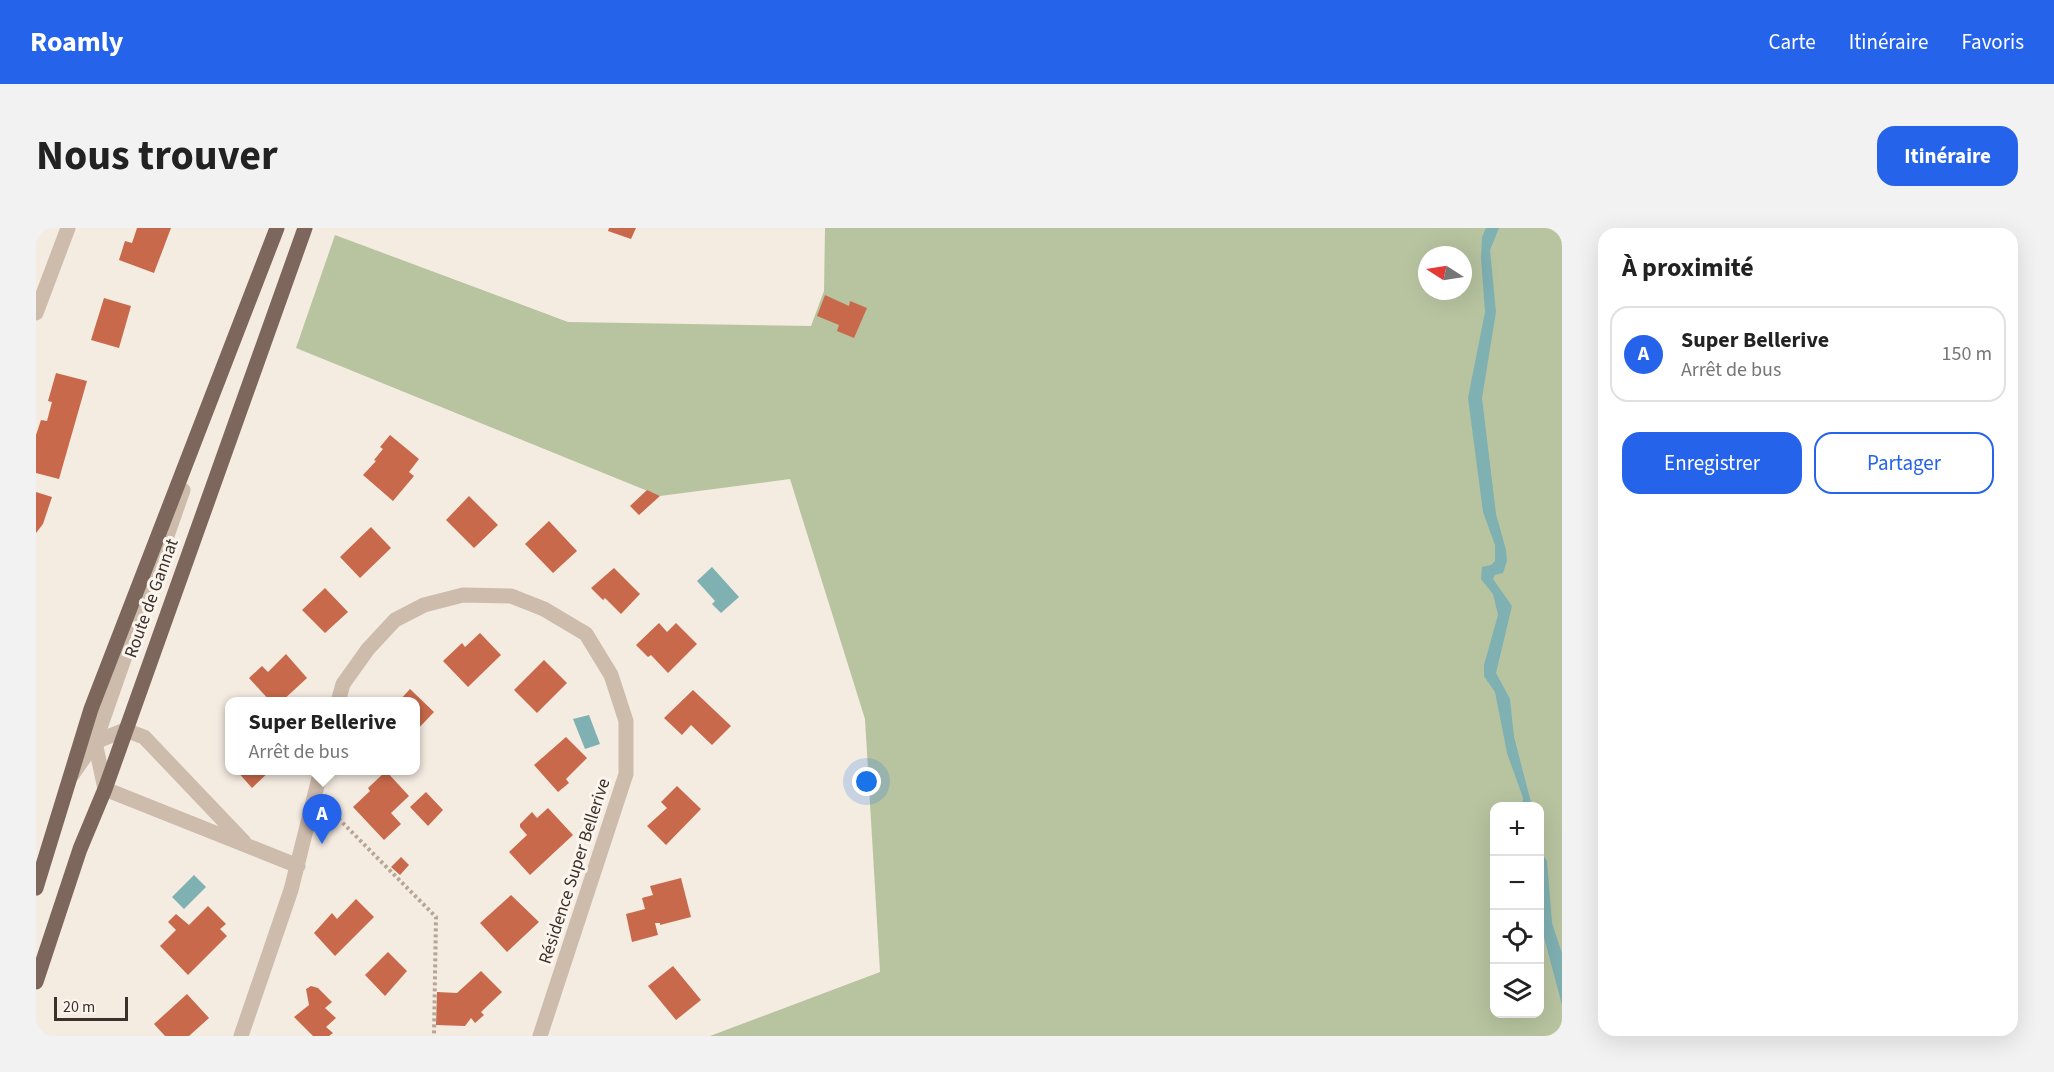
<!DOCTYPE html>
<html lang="fr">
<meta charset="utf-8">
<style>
:root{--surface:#fff;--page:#f2f2f2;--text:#222;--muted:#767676;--line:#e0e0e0;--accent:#2563eb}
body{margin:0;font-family:"Source Sans 3",sans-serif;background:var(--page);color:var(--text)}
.controls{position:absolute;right:18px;bottom:18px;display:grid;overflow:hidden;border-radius:12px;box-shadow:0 6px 24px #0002}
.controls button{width:54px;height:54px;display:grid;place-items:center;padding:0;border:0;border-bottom:2px solid var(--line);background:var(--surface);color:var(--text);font:30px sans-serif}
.compass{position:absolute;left:1382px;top:18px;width:54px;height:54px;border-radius:50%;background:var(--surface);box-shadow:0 6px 24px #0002;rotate:282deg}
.scale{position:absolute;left:18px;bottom:15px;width:74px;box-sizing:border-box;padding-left:6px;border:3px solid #3b302b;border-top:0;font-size:16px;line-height:21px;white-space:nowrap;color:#3b302b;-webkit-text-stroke:4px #fbf5ee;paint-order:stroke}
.you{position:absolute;left:831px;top:554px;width:21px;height:21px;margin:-15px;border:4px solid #fff;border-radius:50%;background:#1a73e8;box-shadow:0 0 0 9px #1a73e833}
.badge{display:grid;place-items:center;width:39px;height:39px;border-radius:50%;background:var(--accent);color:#fff;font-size:20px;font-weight:700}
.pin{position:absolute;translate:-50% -50px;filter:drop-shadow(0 2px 3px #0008)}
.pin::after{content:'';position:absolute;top:32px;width:21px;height:18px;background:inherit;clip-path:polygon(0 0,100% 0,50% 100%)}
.popup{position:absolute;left:189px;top:469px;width:195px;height:78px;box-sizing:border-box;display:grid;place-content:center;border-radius:12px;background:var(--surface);filter:drop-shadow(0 2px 4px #0005);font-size:20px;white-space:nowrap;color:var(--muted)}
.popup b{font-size:22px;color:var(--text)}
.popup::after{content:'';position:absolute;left:50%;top:100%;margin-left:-12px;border:12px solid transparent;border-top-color:var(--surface)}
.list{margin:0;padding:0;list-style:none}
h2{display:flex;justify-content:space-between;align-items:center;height:78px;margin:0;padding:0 24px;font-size:26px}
h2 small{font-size:20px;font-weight:400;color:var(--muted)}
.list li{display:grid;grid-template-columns:39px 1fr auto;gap:18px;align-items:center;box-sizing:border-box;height:96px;margin:0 12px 12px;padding:0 12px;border:2px solid var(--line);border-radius:18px}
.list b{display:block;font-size:22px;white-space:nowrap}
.list p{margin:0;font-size:20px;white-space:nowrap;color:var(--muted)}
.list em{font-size:20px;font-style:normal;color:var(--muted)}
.actions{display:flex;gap:12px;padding:18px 24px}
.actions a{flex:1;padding:14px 0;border:2px solid var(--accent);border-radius:18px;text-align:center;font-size:21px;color:var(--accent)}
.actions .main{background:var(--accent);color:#fff}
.icon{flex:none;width:33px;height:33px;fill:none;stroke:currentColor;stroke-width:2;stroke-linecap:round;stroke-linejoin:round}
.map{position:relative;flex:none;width:1526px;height:808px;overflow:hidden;border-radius:18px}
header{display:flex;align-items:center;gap:36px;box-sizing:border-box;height:84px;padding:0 30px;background:var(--accent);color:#fff}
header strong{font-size:28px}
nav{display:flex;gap:33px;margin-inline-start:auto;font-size:21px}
.intro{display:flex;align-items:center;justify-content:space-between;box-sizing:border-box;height:144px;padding:0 36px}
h1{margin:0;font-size:42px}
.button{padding:15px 27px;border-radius:18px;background:var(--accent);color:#fff;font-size:21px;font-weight:700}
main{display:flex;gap:36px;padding:0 36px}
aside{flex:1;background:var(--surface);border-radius:18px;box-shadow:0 6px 24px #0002}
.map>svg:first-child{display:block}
.green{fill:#b8c4a0;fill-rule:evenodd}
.water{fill:#7fb0b2}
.building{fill:#c8694b}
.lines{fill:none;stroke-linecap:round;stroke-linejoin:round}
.path{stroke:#b9a596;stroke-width:4;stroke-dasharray:3 3;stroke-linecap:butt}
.street{stroke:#cdbbac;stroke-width:15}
.primary{stroke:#7d675c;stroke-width:15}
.labels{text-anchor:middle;stroke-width:6;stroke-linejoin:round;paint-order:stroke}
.street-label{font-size:18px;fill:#3b302b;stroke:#fbf5ee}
</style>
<header>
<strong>Roamly</strong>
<nav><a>Carte</a><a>Itinéraire</a><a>Favoris</a></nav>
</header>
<div class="intro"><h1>Nous trouver</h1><a class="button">Itinéraire</a></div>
<main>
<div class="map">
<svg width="1526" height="808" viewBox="0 0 1526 808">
<rect width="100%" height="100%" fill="#f4ebe1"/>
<!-- green -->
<path class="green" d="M789,0H1526V808H674L844,744L829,491L754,251L624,268L260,120L299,7L532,94L775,98L788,63ZM1391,27H1427V63H1391ZM1458,578H1504V786H1458Z"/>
<!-- water -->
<path class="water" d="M1450,0H1463L1454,22L1460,84L1446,170L1460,286L1470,322L1471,333L1467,345L1459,347L1457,351L1476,378L1460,445L1474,471L1478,509L1496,578H1486L1487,570L1471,525L1459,464L1448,448V437L1462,387L1457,366L1445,351L1446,339L1455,337L1459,333V317L1447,284L1432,170L1449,84L1445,30L1446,9Z
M676,339L703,369L685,385L676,376L679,373L661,353Z
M553,487L564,516L549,521L537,491Z
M1504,623L1511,633L1516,695L1526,725V777L1504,694Z
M158,647L170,659L148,681L136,669Z"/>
<!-- building -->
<path class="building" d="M101,0H135L118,45L83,32L89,13L96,15Z
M573,0H600L595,11L572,3Z
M789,67L813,78L814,73L831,80L818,110L801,103L803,97L781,88Z
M68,70L95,78L83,120L55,112Z
M20,145L51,153L23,251L0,245V207L5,192L11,193L16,174L12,173Z
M354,207L383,231L373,244L378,248L357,273L327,247L340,233L338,232L347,221L344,219Z
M611,262L624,268L603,287L594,278Z
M0,264L16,269L7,296L0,305Z
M433,268L462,297L438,320L410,292Z
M513,293L541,323L517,345L489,316Z
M335,299L355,320L324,350L304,329Z
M578,340L604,366L585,386L569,370L567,372L555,360Z
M289,360L312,384L289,405L266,382Z
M623,395L631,404L640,395L661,416L632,445L615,427L612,429L600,417Z
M444,405L465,427L432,459L407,433L426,415L429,419Z
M250,426L271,450L245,474H235L213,450L226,438L232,444Z
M508,432L531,455L501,485L478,462Z
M374,461L398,484L379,504V474H362Z
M657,462L695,498L676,517L655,497L646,507L628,490Z
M530,509L551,530L530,551L533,555L522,564L498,537Z
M200,542H235L216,560Z
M350,543L373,568L355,585L365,596L348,612L317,579L334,563L332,560Z
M641,558L665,581L630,617L611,598L631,580L625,574Z
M390,564L407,582L392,598L374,579Z
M512,580L537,607L494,647L473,624L491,607L484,599V596L496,584L501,590Z
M365,629L373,637L364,647L355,639Z
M645,650L655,689L624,697V695H619L622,707L596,714L590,686L609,681L606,670L617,667L614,658Z
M475,667L503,694L471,724L444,695Z
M320,671L338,689L299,728L278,705L296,685L301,691Z
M172,678L190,696L184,701L191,708L152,747L124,718L140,702L132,694L140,686L153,697Z
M352,724L371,743L349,768L329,747Z
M637,738L665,772L640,792L612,758Z
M445,743L466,764L445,784L448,787L439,795L435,790L429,798L400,797L401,764L421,765Z
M275,758L282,760L296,774L289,780L300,790L290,799L297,805L293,808H277L258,789L273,777L270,761Z
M151,766L173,790L153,808H129L118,796Z"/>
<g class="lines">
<!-- path -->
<path class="path" d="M294,582L400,689L398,808"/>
<!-- street -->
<path class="street" d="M0,85L32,0
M147,262L59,514L69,561L262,638
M302,474L307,456L332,421L359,392L388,377L427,367L475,368L508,381L550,406L575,447L590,493V546L504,808
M36,547L59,514L89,502L108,509L208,614
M205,808L255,662L285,542"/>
<!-- primary -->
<path class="primary" d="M0,660L55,481L241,0
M0,754L44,621L69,561L269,0"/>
</g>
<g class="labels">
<!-- street labels -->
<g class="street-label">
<text transform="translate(115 370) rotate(-70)" y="6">Route de Gannat</text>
<text transform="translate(538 643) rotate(-72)" y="6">Résidence Super Bellerive</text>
</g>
</g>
</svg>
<div class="controls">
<button>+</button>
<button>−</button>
<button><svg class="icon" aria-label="locate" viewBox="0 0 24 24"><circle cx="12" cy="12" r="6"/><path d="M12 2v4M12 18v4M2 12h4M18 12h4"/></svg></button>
<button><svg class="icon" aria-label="layers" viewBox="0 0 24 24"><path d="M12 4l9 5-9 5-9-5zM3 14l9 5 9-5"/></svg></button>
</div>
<svg class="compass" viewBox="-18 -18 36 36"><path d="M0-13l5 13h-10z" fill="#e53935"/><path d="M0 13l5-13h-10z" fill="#767676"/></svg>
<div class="scale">20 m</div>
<div class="you"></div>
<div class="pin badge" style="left:286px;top:616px">A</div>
<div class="popup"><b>Super Bellerive</b>Arrêt de bus</div>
</div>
<aside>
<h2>À proximité<small></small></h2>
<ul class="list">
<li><span class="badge">A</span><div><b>Super Bellerive</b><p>Arrêt de bus</p></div><em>150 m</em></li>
</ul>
<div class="actions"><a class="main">Enregistrer</a><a>Partager</a></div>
</aside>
</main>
